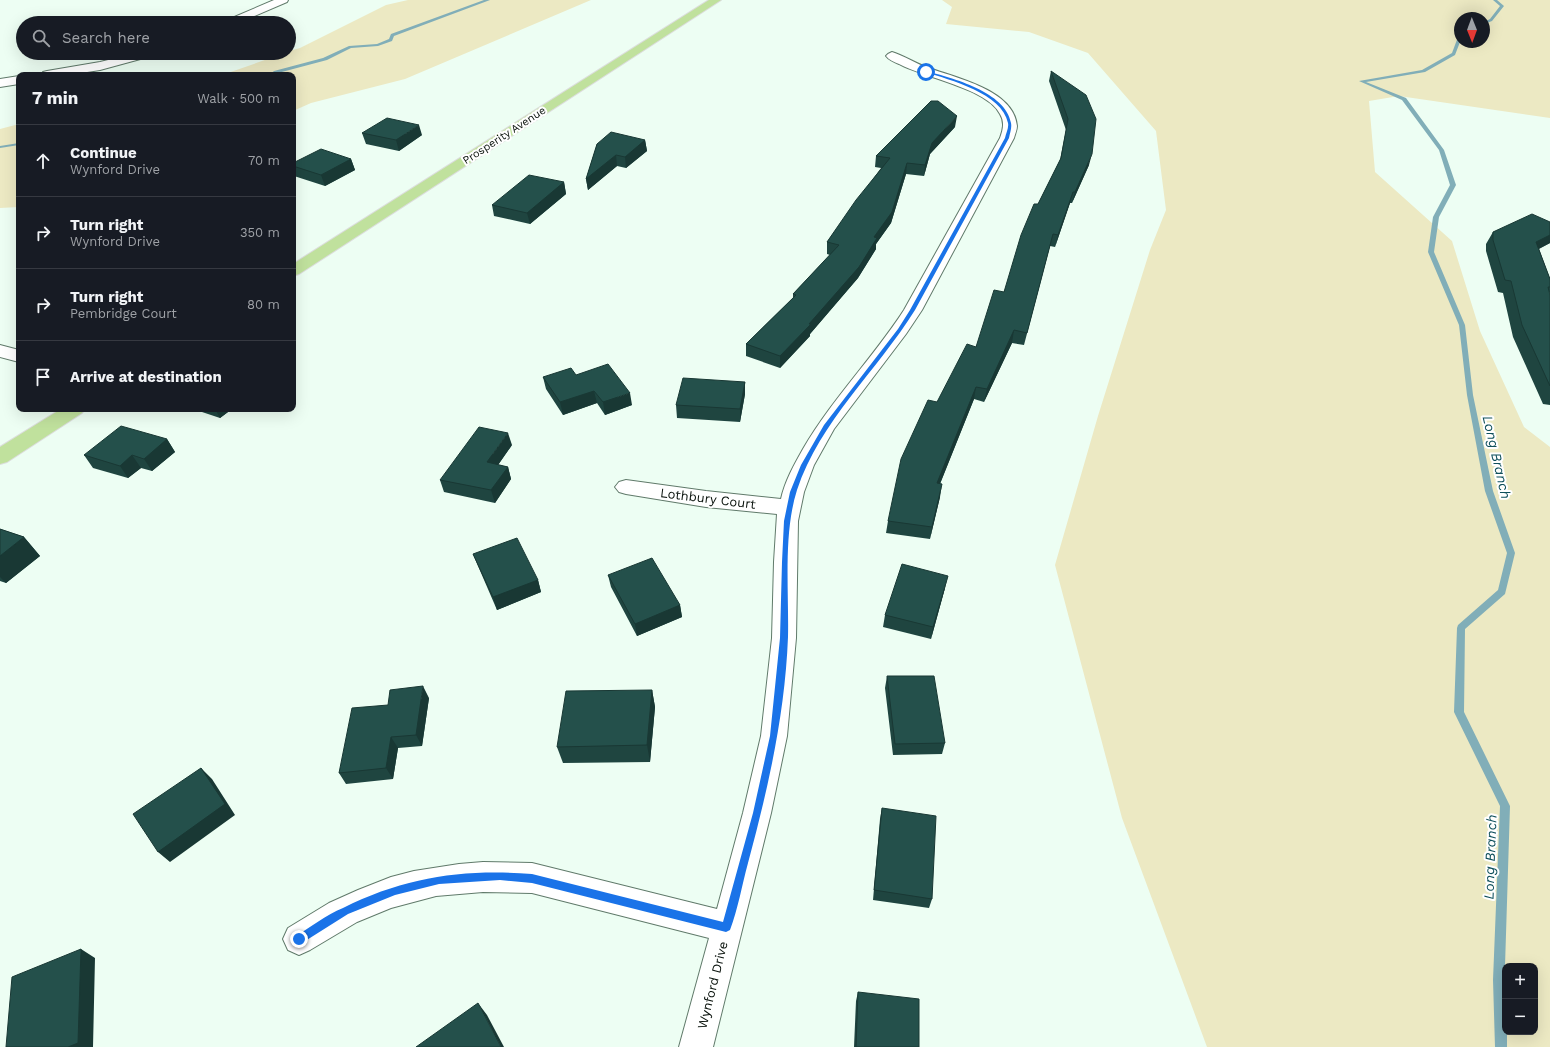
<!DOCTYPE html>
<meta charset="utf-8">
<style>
:root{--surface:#171b24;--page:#20242c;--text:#f1f3f6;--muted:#9ea1a6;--line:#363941}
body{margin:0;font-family:"Work Sans",sans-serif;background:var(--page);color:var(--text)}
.controls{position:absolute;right:12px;bottom:12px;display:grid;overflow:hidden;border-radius:8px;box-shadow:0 4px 16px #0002}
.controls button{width:36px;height:36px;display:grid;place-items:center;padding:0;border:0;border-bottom:1px solid var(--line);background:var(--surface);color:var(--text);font:20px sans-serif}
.compass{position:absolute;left:1454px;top:12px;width:36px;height:36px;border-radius:50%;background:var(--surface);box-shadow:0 4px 16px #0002;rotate:179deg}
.stop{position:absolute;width:12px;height:12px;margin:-9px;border:3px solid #1a73e8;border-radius:50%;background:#fff}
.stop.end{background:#1a73e8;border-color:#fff;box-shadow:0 1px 4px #0008}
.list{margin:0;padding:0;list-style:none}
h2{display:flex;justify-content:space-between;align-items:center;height:52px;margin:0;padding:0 16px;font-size:17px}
h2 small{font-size:13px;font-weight:400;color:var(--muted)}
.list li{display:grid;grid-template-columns:26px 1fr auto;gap:12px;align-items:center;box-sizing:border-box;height:72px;padding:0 16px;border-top:1px solid var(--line)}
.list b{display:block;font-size:15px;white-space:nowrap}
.list p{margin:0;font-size:13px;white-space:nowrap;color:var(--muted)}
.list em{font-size:13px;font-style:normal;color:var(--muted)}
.icon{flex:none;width:22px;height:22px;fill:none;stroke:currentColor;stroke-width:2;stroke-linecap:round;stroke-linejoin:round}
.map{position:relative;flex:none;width:1550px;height:1047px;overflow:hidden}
.search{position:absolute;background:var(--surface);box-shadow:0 4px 16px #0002;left:16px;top:16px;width:280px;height:44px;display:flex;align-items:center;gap:10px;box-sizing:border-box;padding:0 14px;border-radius:22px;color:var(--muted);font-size:15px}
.panel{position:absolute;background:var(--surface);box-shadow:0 4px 16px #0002;left:16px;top:72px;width:280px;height:340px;border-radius:8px}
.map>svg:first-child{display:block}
.green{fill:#ece9c3;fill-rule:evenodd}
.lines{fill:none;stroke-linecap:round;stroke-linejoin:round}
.stream{fill:#81aeb8;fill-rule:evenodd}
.minor-casing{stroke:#607a6a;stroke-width:2}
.major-casing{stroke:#dcdddd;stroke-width:2}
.minor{fill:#fff;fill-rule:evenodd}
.major{fill:#c0e19d;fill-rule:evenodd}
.wall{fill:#1f4540}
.shaded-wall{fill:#193834}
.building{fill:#24504b;stroke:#193834}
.route{fill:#1a73e8}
.labels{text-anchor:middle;stroke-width:4;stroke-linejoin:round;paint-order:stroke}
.far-street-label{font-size:11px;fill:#060f09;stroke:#fff}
.street-label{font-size:13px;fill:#060f09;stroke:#fff}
.water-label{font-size:14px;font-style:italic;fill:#0e4f5b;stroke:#fff}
</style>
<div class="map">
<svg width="1550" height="1047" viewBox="0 0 1550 1047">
<rect width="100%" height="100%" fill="#edfef3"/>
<!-- green -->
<path class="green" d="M408,0H591L405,79L311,103L293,111V75H222L285,53H289V51L300,48L386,5Z
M942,0H1550V118L1399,96L1369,101L1375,172L1452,241L1480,331L1524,427L1550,447V1047H1207L1122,818L1055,565L1098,416L1150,250L1166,210L1156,131L1088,53L1029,32L946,24L952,7ZM1460,18H1484V42H1460ZM1505,966H1535V1032H1505Z
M19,124V207L0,208V129Z"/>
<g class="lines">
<!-- stream -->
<path class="stream" d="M484,0H490L394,36L392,41L378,46L351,48L327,60L278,73L274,75H269L274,71L323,58L349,46L377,44L389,39L391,34Z
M1493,0H1497L1504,6L1492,21L1484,24V22L1490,19L1500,6Z
M1460,36V42L1455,55L1425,72L1366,82L1406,98L1444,150L1456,185L1439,217L1434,252L1465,325L1473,395L1493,491L1515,553L1505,594L1465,629L1464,712L1510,806L1505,966V1032H1507V1047H1495L1493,980L1500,806L1454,712L1457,628L1458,625L1498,590L1507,553L1485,491L1467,395L1459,325L1428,252L1433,217L1450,185L1439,150L1402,100L1359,81L1422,70L1452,53L1458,37Z
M19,143V145L0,148V146Z"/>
<!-- minor casing -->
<g class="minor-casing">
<path id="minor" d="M274,0H288L287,2L238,23H224L225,21Z
M892,52C905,56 916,64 929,68C956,78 1014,90 1017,126C1017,130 1015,134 1014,138L922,310L906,334L834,429L814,465L804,492L798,521L796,638L787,736L771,813L713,1047H679L709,938L532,893L483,892L436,896L391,908L357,922L310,950L299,955L288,950L283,939L288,928L329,903L358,890L391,877L414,871L459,864L483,862L532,863L717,909L743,813L761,736L772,638L774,562L777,514L706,507L626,494L619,492L615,487L619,482L626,480L706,491L781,499C785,481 794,465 803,449C832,399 873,358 904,310L1000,138C1003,130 1005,122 1000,114C987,88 924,78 899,64C894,62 889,60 886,56L888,54Z
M137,53H157L155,55L100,70L68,75H41L43,72L47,71L100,62Z
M19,76V84L0,87V79Z
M0,345L19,350V362L0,357Z"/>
</g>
<!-- major casing -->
<g class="major-casing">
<path id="major" d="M709,0H721L299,274L293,276V264Z
M61,409H85L82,413L7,462L0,464V447Z"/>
</g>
<!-- minor -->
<use href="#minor" class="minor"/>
<!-- major -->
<use href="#major" class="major"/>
</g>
<!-- wall -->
<path class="wall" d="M1051,71L1089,165L1072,203H1070L1055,247L1050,246L1024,345L1012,343L984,402L974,399L940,484V497L930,539L886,533L888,521L937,402L976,347L1004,292L1038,204L1060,160L1066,130L1049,81Z
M955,127L930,154L924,176L906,174L891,223L876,244V249L858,278L810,334V336L780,368L746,356V344L793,298V294L830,255L827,254V242L881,168L875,167L876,156Z
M362,133L422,135L399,151L366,144Z
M645,140L647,151L626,168L617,166L588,190L586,179L597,144Z
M351,159L355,170L325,186L294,176L293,173V163Z
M564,182L566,194L530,224L494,216L492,205Z
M1550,222V243L1539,249L1550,279V292L1549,293L1550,295V405L1543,404L1513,337L1503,293L1498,292L1486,251V244L1493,232Z
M576,375L632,405L605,415L597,403L563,415L546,389L543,377Z
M745,382V394L740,422L677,418L676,405Z
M193,409H232L220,418Z
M167,439L175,452L152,471L141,468L128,478L93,468L84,455Z
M512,445L498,465L508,467L511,479L495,503L444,492L440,480Z
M0,529L24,537L40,556L6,583L0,581Z
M473,554L538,580L541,592L497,610L478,566Z
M608,575L680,605L682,617L637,636L611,587Z
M945,588L931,639L883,627L885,615Z
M887,676L945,743L942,754L893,755L885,688Z
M652,690L655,707L650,762L563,763L557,747Z
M429,698L422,746L398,748L393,779L346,784L339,773L388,705Z
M882,808L932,899L929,908L873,900L880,819Z
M858,992L919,1047H854L856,1001Z"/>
<!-- shaded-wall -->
<path class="shaded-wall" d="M957,116L955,127L930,154L924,176L925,165L932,143Z
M419,125L422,135L399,151L396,140Z
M645,140L647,151L626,168L625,157Z
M1092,154L1089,165L1072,203L1075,192Z
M616,155L617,166L588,190L586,179Z
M351,159L355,170L325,186L321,175Z
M907,163L906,174L891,223L876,244V249L858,278L810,334V336L780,368V356L809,324L874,237Z
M564,182L566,194L530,224L527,213Z
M1073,192L1070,203L1055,247L1058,235Z
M1550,235V243L1528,254L1536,242Z
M1014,330L1012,343L984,402L987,389Z
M745,382V394L740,422V409Z
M976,387L974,399L935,496L937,483Z
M594,391L597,403L563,415L560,402Z
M630,393L632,405L605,415L603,402Z
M215,409H232L220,418Z
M508,433L512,445L491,475L487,462Z
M167,439L175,452L152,471L144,459Z
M132,455L141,468L128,478L120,466Z
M508,467L511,479L495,503L491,490Z
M942,484L940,497L930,539L932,527Z
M24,537L40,556L6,583L0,577V556Z
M948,576L945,588L931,639L933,627Z
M538,580L541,592L497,610L493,597Z
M680,605L682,617L637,636L635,624Z
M423,686L429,698L422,746L416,735Z
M652,690L655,707L650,762L647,745Z
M391,737L398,748L393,779L386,768Z
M201,768L212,779L235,815L170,862L158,852Z
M81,949L95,958L93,1047H68Z
M478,1003L487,1015L504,1047H501Z"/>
<!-- building -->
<path class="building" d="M1051,71L1086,95L1096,119L1092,154L1075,192H1073L1058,235L1053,234L1027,333L1014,330L987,389L976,387L937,483L942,484L932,527L888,521L901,459L928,400L937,402L967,344L976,347L994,290L1004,292L1021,235L1034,204H1038L1061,158L1068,119Z
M931,101H938L957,116L932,143L925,165L907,163L892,212L874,237L877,238L859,267L809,324H811L780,356L746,344L796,295L793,294L839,245L827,242L856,200L890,158L876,156Z
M387,118L419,125L396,140L362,133Z
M611,132L645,140L625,157L616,155L586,179L597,144Z
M321,149L351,159L321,175L293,166V163Z
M529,175L564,182L527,213L492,205Z
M1532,214L1550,222V235L1536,242L1550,279V287H1548L1550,295V386L1522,325L1511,281L1505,280L1493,240V232Z
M608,364L630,393L603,402L594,391L560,402L543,377L571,368L576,375Z
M683,378L745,382L740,409L676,405Z
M121,426L167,439L144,459L132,455L120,466L84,455Z
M479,427L508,433L487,462L508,467L491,490L440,480Z
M0,529L24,537L0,556Z
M517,538L538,580L493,597L473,554Z
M652,558L680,605L635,624L608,575Z
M902,564L948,576L933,627L885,615Z
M887,676H934L945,743L895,744Z
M423,686L416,735L391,737L386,768L339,773L352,708L388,705L390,690Z
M652,690L647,745L557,747L566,691Z
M201,768L225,804L158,852L133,814Z
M882,808L936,816L932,899L874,890Z
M81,949L78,1043L68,1047H6L12,977Z
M858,992L919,999V1047H856Z
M478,1003L501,1047H416Z"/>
<!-- route -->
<path class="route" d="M926,71C952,78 1006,92 1011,123C1012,128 1010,133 1009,138L915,310C877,371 820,421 797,490C783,534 789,591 788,637C785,714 768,789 748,863C742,885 738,909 730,930L726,932L532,883L500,880L439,884L395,895L348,914L302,943L299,944L296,943L294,939L296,936C311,927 326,915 343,908C406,877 462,869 532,874L723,922L753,813L770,736L780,638L782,562L784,521L790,492L801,465L824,425L898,329L910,310L1005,138C1006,133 1009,128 1008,123C1002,93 950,80 925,72Z"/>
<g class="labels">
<!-- far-street labels -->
<g class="far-street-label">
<text transform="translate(504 135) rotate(-33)" y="4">Prosperity Avenue</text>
</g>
<!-- street labels -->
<g class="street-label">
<text transform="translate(708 498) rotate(7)" y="5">Lothbury Court</text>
<text transform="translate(712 985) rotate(-76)" y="5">Wynford Drive</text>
</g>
<!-- water labels -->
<g class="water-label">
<text transform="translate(1497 457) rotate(77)" y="5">Long Branch</text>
<text transform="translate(1490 857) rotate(-88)" y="5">Long Branch</text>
</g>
</g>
</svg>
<div class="controls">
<button>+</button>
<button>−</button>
</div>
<svg class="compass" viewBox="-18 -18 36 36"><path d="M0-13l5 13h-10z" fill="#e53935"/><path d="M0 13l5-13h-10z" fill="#9ea1a6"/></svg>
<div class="stop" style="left:926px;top:72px"></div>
<div class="stop end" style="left:299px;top:939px"></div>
<div class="search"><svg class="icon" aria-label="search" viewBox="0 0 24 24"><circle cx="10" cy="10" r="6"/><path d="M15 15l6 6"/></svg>Search here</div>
<section class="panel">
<h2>7 min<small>Walk · 500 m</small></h2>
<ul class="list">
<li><svg class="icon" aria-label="ahead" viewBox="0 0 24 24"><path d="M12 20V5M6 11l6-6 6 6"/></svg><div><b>Continue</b><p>Wynford Drive</p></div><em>70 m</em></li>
<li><svg class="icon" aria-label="right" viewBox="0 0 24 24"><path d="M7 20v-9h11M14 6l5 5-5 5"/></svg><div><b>Turn right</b><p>Wynford Drive</p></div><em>350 m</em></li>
<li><svg class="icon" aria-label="right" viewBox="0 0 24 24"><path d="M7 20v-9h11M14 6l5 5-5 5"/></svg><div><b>Turn right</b><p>Pembridge Court</p></div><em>80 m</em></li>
<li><svg class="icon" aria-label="arrive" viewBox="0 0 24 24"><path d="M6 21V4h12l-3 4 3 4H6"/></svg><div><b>Arrive at destination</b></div></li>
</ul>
</section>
</div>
